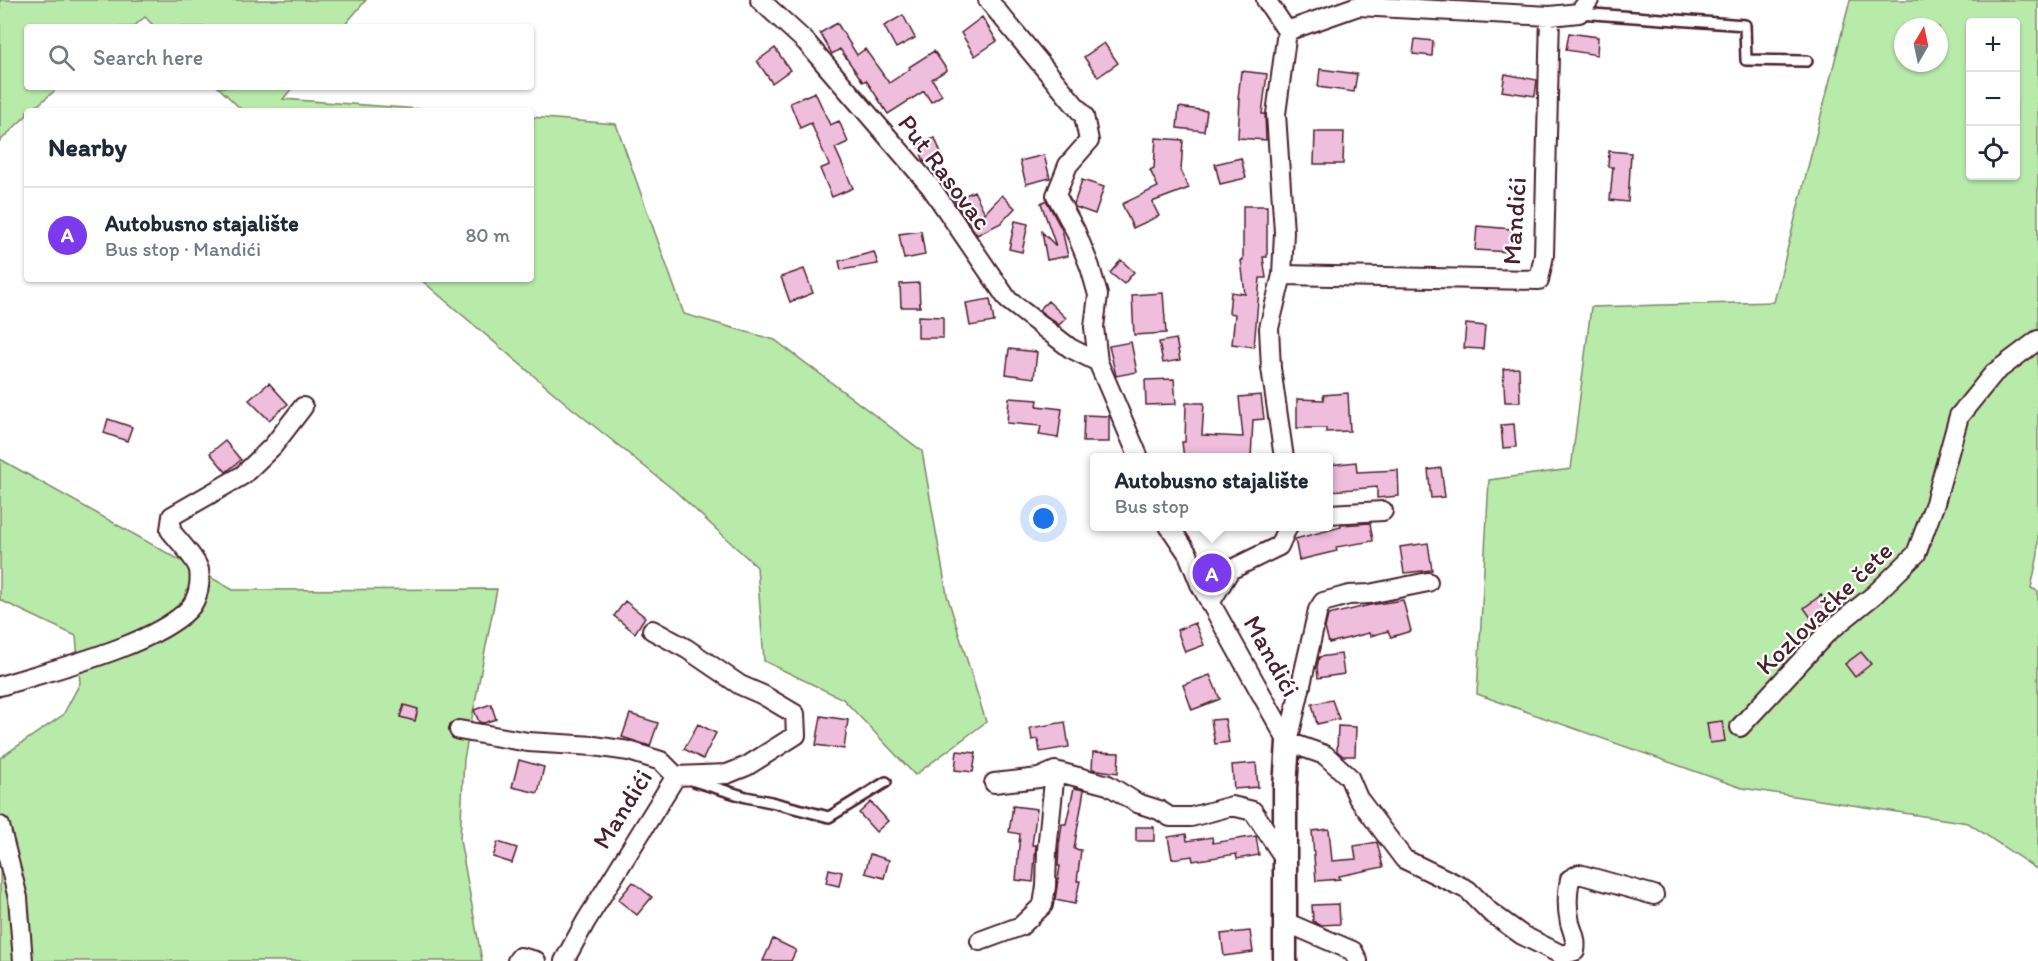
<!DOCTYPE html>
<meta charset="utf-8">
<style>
:root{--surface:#fff;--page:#f6f6f7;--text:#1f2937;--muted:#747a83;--line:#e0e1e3;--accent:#7c3aed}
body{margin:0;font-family:Itim,sans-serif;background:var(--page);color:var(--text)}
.controls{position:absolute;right:18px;top:18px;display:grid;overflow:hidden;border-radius:6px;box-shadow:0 2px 4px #0004}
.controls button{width:54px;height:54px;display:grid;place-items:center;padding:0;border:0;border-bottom:2px solid var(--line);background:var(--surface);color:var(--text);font:30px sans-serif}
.compass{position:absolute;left:1894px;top:18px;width:54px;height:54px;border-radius:50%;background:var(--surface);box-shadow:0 2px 4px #0004;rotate:9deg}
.you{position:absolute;left:1044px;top:519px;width:21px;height:21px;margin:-15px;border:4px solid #fff;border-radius:50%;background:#1a73e8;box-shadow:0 0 0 9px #1a73e833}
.badge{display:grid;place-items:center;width:39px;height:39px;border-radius:50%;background:var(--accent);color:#fff;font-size:20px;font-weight:700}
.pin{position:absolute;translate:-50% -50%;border:3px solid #fff;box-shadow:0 2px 6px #0006}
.popup{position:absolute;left:1090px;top:453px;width:243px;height:78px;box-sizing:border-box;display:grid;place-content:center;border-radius:6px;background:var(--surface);filter:drop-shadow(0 2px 4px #0005);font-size:20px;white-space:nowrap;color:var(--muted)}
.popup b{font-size:22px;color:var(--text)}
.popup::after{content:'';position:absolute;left:50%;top:100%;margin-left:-12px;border:12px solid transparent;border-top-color:var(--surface)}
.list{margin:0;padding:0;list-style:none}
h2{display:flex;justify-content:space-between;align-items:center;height:78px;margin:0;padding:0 24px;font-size:26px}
h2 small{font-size:20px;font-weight:400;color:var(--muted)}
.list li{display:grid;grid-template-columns:39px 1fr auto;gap:18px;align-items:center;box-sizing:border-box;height:96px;padding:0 24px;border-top:2px solid var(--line)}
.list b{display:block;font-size:22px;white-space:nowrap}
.list p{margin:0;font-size:20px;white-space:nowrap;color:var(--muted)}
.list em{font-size:20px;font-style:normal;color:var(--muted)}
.icon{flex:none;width:33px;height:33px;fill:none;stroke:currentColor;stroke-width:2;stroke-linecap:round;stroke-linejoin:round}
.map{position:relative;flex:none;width:2038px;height:961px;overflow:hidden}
.search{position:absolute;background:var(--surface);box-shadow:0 2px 4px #0004;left:24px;top:24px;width:510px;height:66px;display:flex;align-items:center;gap:15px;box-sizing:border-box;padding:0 21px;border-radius:6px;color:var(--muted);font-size:22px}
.panel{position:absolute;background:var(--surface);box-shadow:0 2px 4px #0004;left:24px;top:108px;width:510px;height:174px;border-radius:6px}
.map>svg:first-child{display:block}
.green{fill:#b8eaaa;stroke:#81846a;stroke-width:1.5;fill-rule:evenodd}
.building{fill:#f0bedd;stroke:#4a1f2b;stroke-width:1.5}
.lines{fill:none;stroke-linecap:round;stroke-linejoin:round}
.service-casing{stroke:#4a1f2b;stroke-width:14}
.minor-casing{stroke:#4a1f2b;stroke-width:22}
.tertiary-casing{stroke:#4a1f2b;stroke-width:27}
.service{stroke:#fff;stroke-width:9}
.minor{stroke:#fff;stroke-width:18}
.tertiary{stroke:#fff;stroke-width:22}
.labels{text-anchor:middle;stroke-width:4.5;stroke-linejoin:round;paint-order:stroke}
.street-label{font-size:26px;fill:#4a1f2b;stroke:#fff}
</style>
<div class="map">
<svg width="2038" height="961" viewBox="0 0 2038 961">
<rect width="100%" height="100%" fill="#fff"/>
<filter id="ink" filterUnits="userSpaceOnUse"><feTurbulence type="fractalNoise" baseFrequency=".0167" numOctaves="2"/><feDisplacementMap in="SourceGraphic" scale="12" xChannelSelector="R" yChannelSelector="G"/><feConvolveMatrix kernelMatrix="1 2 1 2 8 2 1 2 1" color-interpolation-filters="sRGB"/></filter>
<g filter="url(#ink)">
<!-- green -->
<path class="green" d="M0,0H366L343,27H155L145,17L133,27H27V87H59L31,111H27V115L0,141Z
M1850,0H2038V555L2031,588L2038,591V870L1968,823L1742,788L1477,694L1489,480L1571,469L1591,307L1774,302ZM1970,22H2016V176H1970ZM1903,27H1939V63H1903Z
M218,87H293L283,99L446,111H243Z
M531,117L616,124L684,314L775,340L922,451L947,595L986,722L915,775L843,699L764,661L757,567L675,491L568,405L420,279H531Z
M0,459L233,590L497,589L464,759L460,840L482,961H0V758L63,715L80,683L76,636L0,600Z"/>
<!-- building -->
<path class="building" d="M903,15L915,38L896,48L884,26Z
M982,17L997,41L975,56L961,33Z
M837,23L857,55L865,49L889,83L910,69L909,67L934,51L947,70L932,79L942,95L931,102L924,91L888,114L866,80L863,82L840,49L832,54L820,33Z
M1569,33L1598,37L1597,55L1566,50Z
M1415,39L1433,41L1432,56L1413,54Z
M1104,43L1118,63L1098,77L1084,57Z
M775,48L790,70L772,83L757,61Z
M1320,69L1357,74L1354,92L1318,87Z
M1241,71L1267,74L1262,114H1265L1266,140L1238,138L1240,99H1238Z
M1505,74L1537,80L1535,96L1502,91Z
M815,92L830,125L839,121L848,142L835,148L853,188L832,197L820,169L829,165L811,123L800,128L790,103Z
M1179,107L1207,111L1204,131L1177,128Z
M1315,132H1344L1343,164H1314Z
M935,138L942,156L924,162L918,144Z
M1156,138L1183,140L1181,171L1189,188L1152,202L1159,216L1133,228L1122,204L1158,187L1150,170L1154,168Z
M1609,151L1631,153L1628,202L1610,200L1613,167H1608Z
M1044,155L1050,178L1026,184L1020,161Z
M1241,158L1246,178L1220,184L1215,164Z
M1082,180L1104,187L1095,214L1075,207L1074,204Z
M974,191L985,213L1002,195L1015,208L1001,223L977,235L954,201Z
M1046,200L1062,230L1068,256L1047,260L1042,232L1056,246L1041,203Z
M1243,206H1267V257H1263L1266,278H1260L1254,347L1232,344L1235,314L1229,313L1231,292L1245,294L1241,260H1243Z
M1015,221L1028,224L1022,252L1009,249Z
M1477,226L1512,229L1510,252L1475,250Z
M921,231L925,255L904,259L899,234Z
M874,252L878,264L841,270L839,261Z
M1121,260L1134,272L1124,284L1110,273Z
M804,269L813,293L790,302L781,277Z
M919,283L920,307H901L900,284Z
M1163,293L1166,333L1134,335L1132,295Z
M990,299L994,322L970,326L966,303Z
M1048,301L1066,318L1059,325L1039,310Z
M918,316L943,317V338H918Z
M1466,324L1485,326L1483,349L1464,348Z
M1176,339L1180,360L1163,363L1159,342Z
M1131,342L1137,372L1116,376L1109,346Z
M1009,349L1037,352L1034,378L1006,374Z
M1519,368L1520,402H1505L1503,369Z
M1174,379L1176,404L1146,405L1145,380Z
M269,383L288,404L269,420L249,400Z
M1348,393L1350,431L1326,432V428H1297V399L1324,400L1323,395Z
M1261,395L1264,419L1253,420L1251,458H1184L1182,442H1185L1186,403H1204L1202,435L1243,437L1239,397Z
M1009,398L1038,400L1037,406L1062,409L1058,438L1039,435L1041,426L1007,423Z
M1084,415L1109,416V442H1083Z
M108,419L132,427L127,441L104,433Z
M1514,424L1516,447L1503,448L1501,425Z
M225,441L241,460L226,472L210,453Z
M1356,462L1357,472L1398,470L1399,496L1377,498V487L1331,491L1329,465Z
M1441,468L1445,497L1431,498L1428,470Z
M1370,523L1373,541L1336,547L1337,551L1299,560L1295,539L1341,527V525Z
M1428,543L1432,570L1404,573L1400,547Z
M1821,595L1831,610L1814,622L1804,608Z
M1403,600L1411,631L1391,637L1388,631L1370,636L1369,633L1329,643L1325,628L1328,615L1370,605Z
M625,601L645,617L635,633L614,616Z
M1195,623L1204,645L1185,652L1177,630Z
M1861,652L1871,664L1855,677L1845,664Z
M1341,654L1344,674L1318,678L1317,667L1319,657Z
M1210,675L1220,699L1192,710L1183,685Z
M1332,700L1339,719L1317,724L1312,704Z
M491,704L496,719L484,723L479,722L474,710Z
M404,705L418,709L415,721L400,717Z
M630,714L658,723L650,746L622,737Z
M821,716L848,720L844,749L816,745Z
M1225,719L1229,742L1215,744L1211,720Z
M1722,721L1725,741L1710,743L1707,723Z
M1065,722L1069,747L1040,752L1038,739L1032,740L1030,728Z
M698,724L716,733L703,759L684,749Z
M1338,726L1356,727L1355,756H1343L1337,751Z
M957,751L976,753L973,772L955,770Z
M1093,752L1119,753L1118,773L1092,769Z
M519,760L544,767L538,793L512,787Z
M1256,763L1258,787L1234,789L1232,765Z
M1074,788L1084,790L1074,849L1081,850L1077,881H1080L1075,904L1055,900L1060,866H1058L1059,846L1062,824H1066Z
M871,802L888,821L876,832L859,813Z
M1013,806L1037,809L1032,845H1036L1033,882L1016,880L1020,834L1009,832Z
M1136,827H1154V841H1136Z
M1329,829L1332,861L1356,859L1354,846L1377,842L1383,867L1339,876L1340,879L1316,881L1312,831Z
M1186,834L1187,841L1212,837L1213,843L1256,836L1259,855L1237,859L1236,854L1193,861L1192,856L1172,859L1168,837Z
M498,842L517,848L512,863L493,857Z
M870,854L889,860L884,878L865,873Z
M829,869L842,872L839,886L826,883Z
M633,882L652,897L637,915L618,900Z
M1339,904L1340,924L1320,925L1313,921L1312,905Z
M1250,931L1253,952L1224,956L1221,934Z
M773,939L796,950L791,961H763Z"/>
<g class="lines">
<!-- service casing -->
<g class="service-casing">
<path id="service" d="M1579,13L1745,25L1746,60L1807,61
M694,781L746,797L771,802L829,817L886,782"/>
</g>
<!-- minor casing -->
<g class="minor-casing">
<path id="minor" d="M760,0L806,42L930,186L1008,300L1070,348L1098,362L1139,458
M988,0L1084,116L1089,141L1068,165L1056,195L1075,230L1090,267L1098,295L1094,327L1098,362
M1266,0L1287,31L1276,114L1284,232L1282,275L1269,328L1271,368L1284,458
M1287,31L1358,6L1550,16L1579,13L1589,0
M1282,275L1539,280L1544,255L1550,16
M1329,514L1383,511
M1169,526L1188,554L1200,584L1288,742L1325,755L1349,777L1358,798L1404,859L1468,890L1490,912L1522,935L1562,955L1575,951C1577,940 1573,933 1570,923C1567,909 1567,893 1570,879L1579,874L1654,895
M1210,603L1230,570L1279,546L1288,526
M652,630L687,649L740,685L763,695L795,714L796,735L747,766L727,774L676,776
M0,686C51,670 153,646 189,609C198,599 201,583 199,570C197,560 177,539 170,530L172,516L243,475L273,446L303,407
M1740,727L1827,633L1874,595L1916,554L1935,503L1959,416L1994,373L2038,340
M459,730L528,742L594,746L629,751L661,761L676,776
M1288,742L1318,610L1323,602L1349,595L1369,594L1428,582
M994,783L1039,778L1055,771L1108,785L1137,803L1159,810L1170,817H1191L1232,806L1253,811L1285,859
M0,826L18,898L23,961
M1283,921L1353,951L1358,961
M980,941L1021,926L1043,905L1046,886L1047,850L1055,771
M517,961L520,957L536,961
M564,961L586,921L676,776"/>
</g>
<!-- tertiary casing -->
<g class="tertiary-casing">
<path id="tertiary" d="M1285,961V788L1288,742"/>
</g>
<!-- service -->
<use href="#service" class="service"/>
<!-- minor -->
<use href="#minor" class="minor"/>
<!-- tertiary -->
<use href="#tertiary" class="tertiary"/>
</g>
</g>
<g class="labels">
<!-- street labels -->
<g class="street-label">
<text transform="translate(945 172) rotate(53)" y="9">Put Rasovac</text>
<text transform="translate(1514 221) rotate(-86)" y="9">Mandići</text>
<text transform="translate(1824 608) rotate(-44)" y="9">Kozlovačke čete</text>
<text transform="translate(1272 656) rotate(61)" y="9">Mandići</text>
<text transform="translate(622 809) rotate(-58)" y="9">Mandići</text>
</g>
</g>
</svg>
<div class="controls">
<button>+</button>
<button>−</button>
<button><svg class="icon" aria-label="locate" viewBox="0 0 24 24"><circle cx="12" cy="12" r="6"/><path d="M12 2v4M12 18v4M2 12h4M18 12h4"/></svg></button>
</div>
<svg class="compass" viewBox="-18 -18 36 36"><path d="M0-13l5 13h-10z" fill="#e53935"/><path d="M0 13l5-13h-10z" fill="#747a83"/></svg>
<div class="you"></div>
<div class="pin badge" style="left:1212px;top:573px">A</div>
<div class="popup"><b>Autobusno stajalište</b>Bus stop</div>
<div class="search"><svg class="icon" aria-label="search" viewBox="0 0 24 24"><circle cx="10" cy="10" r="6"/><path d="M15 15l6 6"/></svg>Search here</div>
<section class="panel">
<h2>Nearby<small></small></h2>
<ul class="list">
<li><span class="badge">A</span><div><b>Autobusno stajalište</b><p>Bus stop · Mandići</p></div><em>80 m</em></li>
</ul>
</section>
</div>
